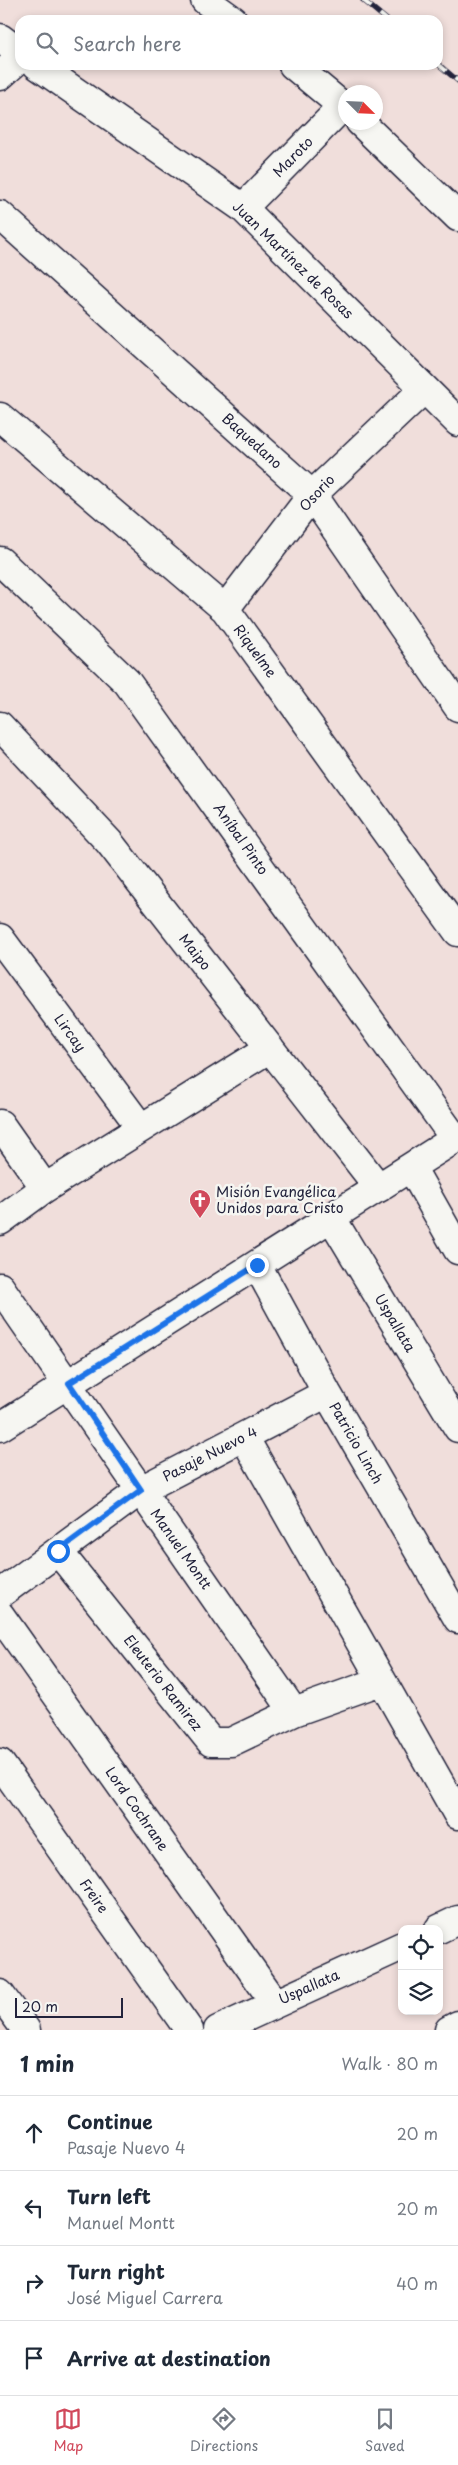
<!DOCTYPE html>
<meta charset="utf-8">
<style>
:root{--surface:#fff;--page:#f2f2f3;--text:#1f2937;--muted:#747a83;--line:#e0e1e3;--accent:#d1495b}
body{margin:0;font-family:"Playpen Sans",sans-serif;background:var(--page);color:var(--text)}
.controls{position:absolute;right:15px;bottom:15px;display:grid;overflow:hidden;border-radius:10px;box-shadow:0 2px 8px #0003}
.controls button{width:45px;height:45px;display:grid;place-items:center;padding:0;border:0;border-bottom:1px solid var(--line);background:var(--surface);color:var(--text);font:25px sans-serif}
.compass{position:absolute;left:338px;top:85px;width:45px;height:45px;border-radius:50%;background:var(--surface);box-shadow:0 2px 8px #0003;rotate:114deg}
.scale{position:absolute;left:15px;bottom:12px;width:108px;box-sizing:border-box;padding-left:5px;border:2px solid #22223b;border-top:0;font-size:14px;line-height:18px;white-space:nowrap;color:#22223b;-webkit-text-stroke:4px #f6f6f2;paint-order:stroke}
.stop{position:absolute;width:15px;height:15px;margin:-11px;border:4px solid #1a73e8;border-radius:50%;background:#fff}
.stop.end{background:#1a73e8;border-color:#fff;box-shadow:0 1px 5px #0008}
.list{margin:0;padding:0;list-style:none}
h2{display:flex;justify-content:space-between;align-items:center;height:65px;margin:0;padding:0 20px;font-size:21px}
h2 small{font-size:16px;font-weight:400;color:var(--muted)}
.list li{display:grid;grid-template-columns:32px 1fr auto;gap:15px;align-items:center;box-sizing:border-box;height:75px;padding:0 20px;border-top:1px solid var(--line)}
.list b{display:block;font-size:19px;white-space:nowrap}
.list p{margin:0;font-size:16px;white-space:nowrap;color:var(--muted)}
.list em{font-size:16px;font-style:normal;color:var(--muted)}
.icon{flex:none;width:28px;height:28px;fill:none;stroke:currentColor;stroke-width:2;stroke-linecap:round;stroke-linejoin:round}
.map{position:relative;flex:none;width:458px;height:2030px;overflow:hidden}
.search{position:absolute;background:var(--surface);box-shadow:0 2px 8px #0003;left:15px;right:15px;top:15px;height:55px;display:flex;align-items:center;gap:12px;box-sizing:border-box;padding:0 18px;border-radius:15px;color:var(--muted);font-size:19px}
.sheet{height:365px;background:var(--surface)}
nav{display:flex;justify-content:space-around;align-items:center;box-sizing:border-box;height:70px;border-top:1px solid var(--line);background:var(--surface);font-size:14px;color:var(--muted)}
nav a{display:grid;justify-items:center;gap:2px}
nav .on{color:var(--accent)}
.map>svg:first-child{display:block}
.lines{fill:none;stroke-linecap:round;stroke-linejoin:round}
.minor-casing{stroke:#22223b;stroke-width:31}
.minor{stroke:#f6f6f2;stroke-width:28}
.rail-casing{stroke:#22223b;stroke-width:5.5}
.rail{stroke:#f6f6f2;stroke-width:4;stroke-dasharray:11;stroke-linecap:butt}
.route{stroke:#1a73e8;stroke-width:6}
.labels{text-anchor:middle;stroke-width:5;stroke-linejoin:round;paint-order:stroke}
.street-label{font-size:14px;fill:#22223b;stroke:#f6f6f2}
.poi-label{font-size:14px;fill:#22223b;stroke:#f6f6f2;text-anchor:start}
</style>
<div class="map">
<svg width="458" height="2030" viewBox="0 0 458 2030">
<rect width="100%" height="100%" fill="#f0dedb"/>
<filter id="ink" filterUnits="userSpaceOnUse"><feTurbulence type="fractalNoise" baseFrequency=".02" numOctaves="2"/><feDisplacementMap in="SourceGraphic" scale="10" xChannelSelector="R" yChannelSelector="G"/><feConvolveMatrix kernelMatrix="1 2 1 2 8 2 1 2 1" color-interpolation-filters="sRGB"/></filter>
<g filter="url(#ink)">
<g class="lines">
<!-- minor casing -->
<g class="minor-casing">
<path id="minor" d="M205,0L233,20
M0,38L20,53
M37,65L243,208L458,422
M293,65L346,109
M0,76L20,58
M360,122L458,217
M243,208L343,106
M0,215L312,495L458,707
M0,417L225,609L458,932
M0,561L127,682L455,1139
M225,609L312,495L423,390
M0,726L109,842L379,1188
M0,938L141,1128
M0,1124L45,1188
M411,1167L458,1250
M331,1217L458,1428
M0,1221L45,1188L270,1048
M257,1265L327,1393L458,1619
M0,1287L294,1712
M0,1427L458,1137
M244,1437L458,1815
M58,1551L211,1742H231L294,1712L381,1681
M0,1594L141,1490L327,1393
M0,1615L275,2003
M0,1763L189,2030
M439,1929L458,1920
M0,1994L26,2030
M218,2030L402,1946
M449,2030L458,2025"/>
</g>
<!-- minor -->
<use href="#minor" class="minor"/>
<!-- rail casing -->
<g class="rail-casing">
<path id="rail" d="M363,0L387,20
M438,64L458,81"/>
</g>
<!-- rail -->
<use href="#rail" class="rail"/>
</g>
</g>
<g class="lines" filter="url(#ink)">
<!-- route -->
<path class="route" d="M58,1551L141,1490L69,1383L257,1265"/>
</g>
<!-- icons -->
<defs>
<g id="church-pin" transform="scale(1.125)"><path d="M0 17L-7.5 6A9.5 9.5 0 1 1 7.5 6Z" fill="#d1495b" stroke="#f6f6f2"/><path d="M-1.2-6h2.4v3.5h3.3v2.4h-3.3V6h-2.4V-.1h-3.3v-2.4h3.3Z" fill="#fff"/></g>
</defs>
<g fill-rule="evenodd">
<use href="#church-pin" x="200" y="1200"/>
</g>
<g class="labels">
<!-- street labels -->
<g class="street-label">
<text transform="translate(293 157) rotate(-46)" y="5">Maroto</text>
<text transform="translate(293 260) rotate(44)" y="5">Juan Martínez de Rosas</text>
<text transform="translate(252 441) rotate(42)" y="5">Baquedano</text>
<text transform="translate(317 493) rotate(-47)" y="5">Osorio</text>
<text transform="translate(255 651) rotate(54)" y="5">Riquelme</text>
<text transform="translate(241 839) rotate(55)" y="5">Aníbal Pinto</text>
<text transform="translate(195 952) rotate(52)" y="5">Maipo</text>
<text transform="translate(70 1033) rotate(54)" y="5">Lircay</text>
<text transform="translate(395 1323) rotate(59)" y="5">Uspallata</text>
<text transform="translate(356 1443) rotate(60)" y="5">Patricio Linch</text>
<text transform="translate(210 1454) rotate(-27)" y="5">Pasaje Nuevo 4</text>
<text transform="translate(181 1549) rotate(55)" y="5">Manuel Montt</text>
<text transform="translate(163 1683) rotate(52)" y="5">Eleuterio Ramirez</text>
<text transform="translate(137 1809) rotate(55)" y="5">Lord Cochrane</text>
<text transform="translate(94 1896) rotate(55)" y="5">Freire</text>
<text transform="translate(309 1987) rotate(-24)" y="5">Uspallata</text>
</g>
<!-- poi labels -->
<g class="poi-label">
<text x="216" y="1197">Misión Evangélica<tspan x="216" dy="16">Unidos para Cristo</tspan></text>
</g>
</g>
</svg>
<div class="controls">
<button><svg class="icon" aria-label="locate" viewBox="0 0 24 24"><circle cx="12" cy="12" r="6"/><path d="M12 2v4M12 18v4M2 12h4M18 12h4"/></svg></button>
<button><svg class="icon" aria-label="layers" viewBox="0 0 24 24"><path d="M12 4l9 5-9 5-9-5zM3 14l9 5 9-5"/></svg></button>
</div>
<svg class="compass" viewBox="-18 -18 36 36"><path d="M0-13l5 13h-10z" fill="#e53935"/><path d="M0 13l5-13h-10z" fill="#747a83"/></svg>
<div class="scale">20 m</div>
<div class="stop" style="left:58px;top:1551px"></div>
<div class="stop end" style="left:257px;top:1265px"></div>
<div class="search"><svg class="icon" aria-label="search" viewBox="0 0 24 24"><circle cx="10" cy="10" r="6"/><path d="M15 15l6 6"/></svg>Search here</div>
</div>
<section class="sheet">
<h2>1 min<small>Walk · 80 m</small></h2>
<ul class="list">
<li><svg class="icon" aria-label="ahead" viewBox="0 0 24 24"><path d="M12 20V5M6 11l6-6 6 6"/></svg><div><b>Continue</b><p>Pasaje Nuevo 4</p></div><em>20 m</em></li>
<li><svg class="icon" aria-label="left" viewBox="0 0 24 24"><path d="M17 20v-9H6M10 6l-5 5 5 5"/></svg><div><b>Turn left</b><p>Manuel Montt</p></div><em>20 m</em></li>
<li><svg class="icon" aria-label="right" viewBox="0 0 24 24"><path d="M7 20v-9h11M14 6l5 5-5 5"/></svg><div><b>Turn right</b><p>José Miguel Carrera</p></div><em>40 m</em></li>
<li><svg class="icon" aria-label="arrive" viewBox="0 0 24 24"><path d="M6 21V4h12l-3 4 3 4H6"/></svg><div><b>Arrive at destination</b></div></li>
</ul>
</section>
<nav>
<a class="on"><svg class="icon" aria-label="map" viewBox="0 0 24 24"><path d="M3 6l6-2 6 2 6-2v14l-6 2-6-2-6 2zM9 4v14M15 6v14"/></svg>Map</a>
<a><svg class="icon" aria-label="directions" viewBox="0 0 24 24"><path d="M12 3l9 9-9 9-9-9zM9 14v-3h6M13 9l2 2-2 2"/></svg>Directions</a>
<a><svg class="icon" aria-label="saved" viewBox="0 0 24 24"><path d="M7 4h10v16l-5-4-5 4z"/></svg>Saved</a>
</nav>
